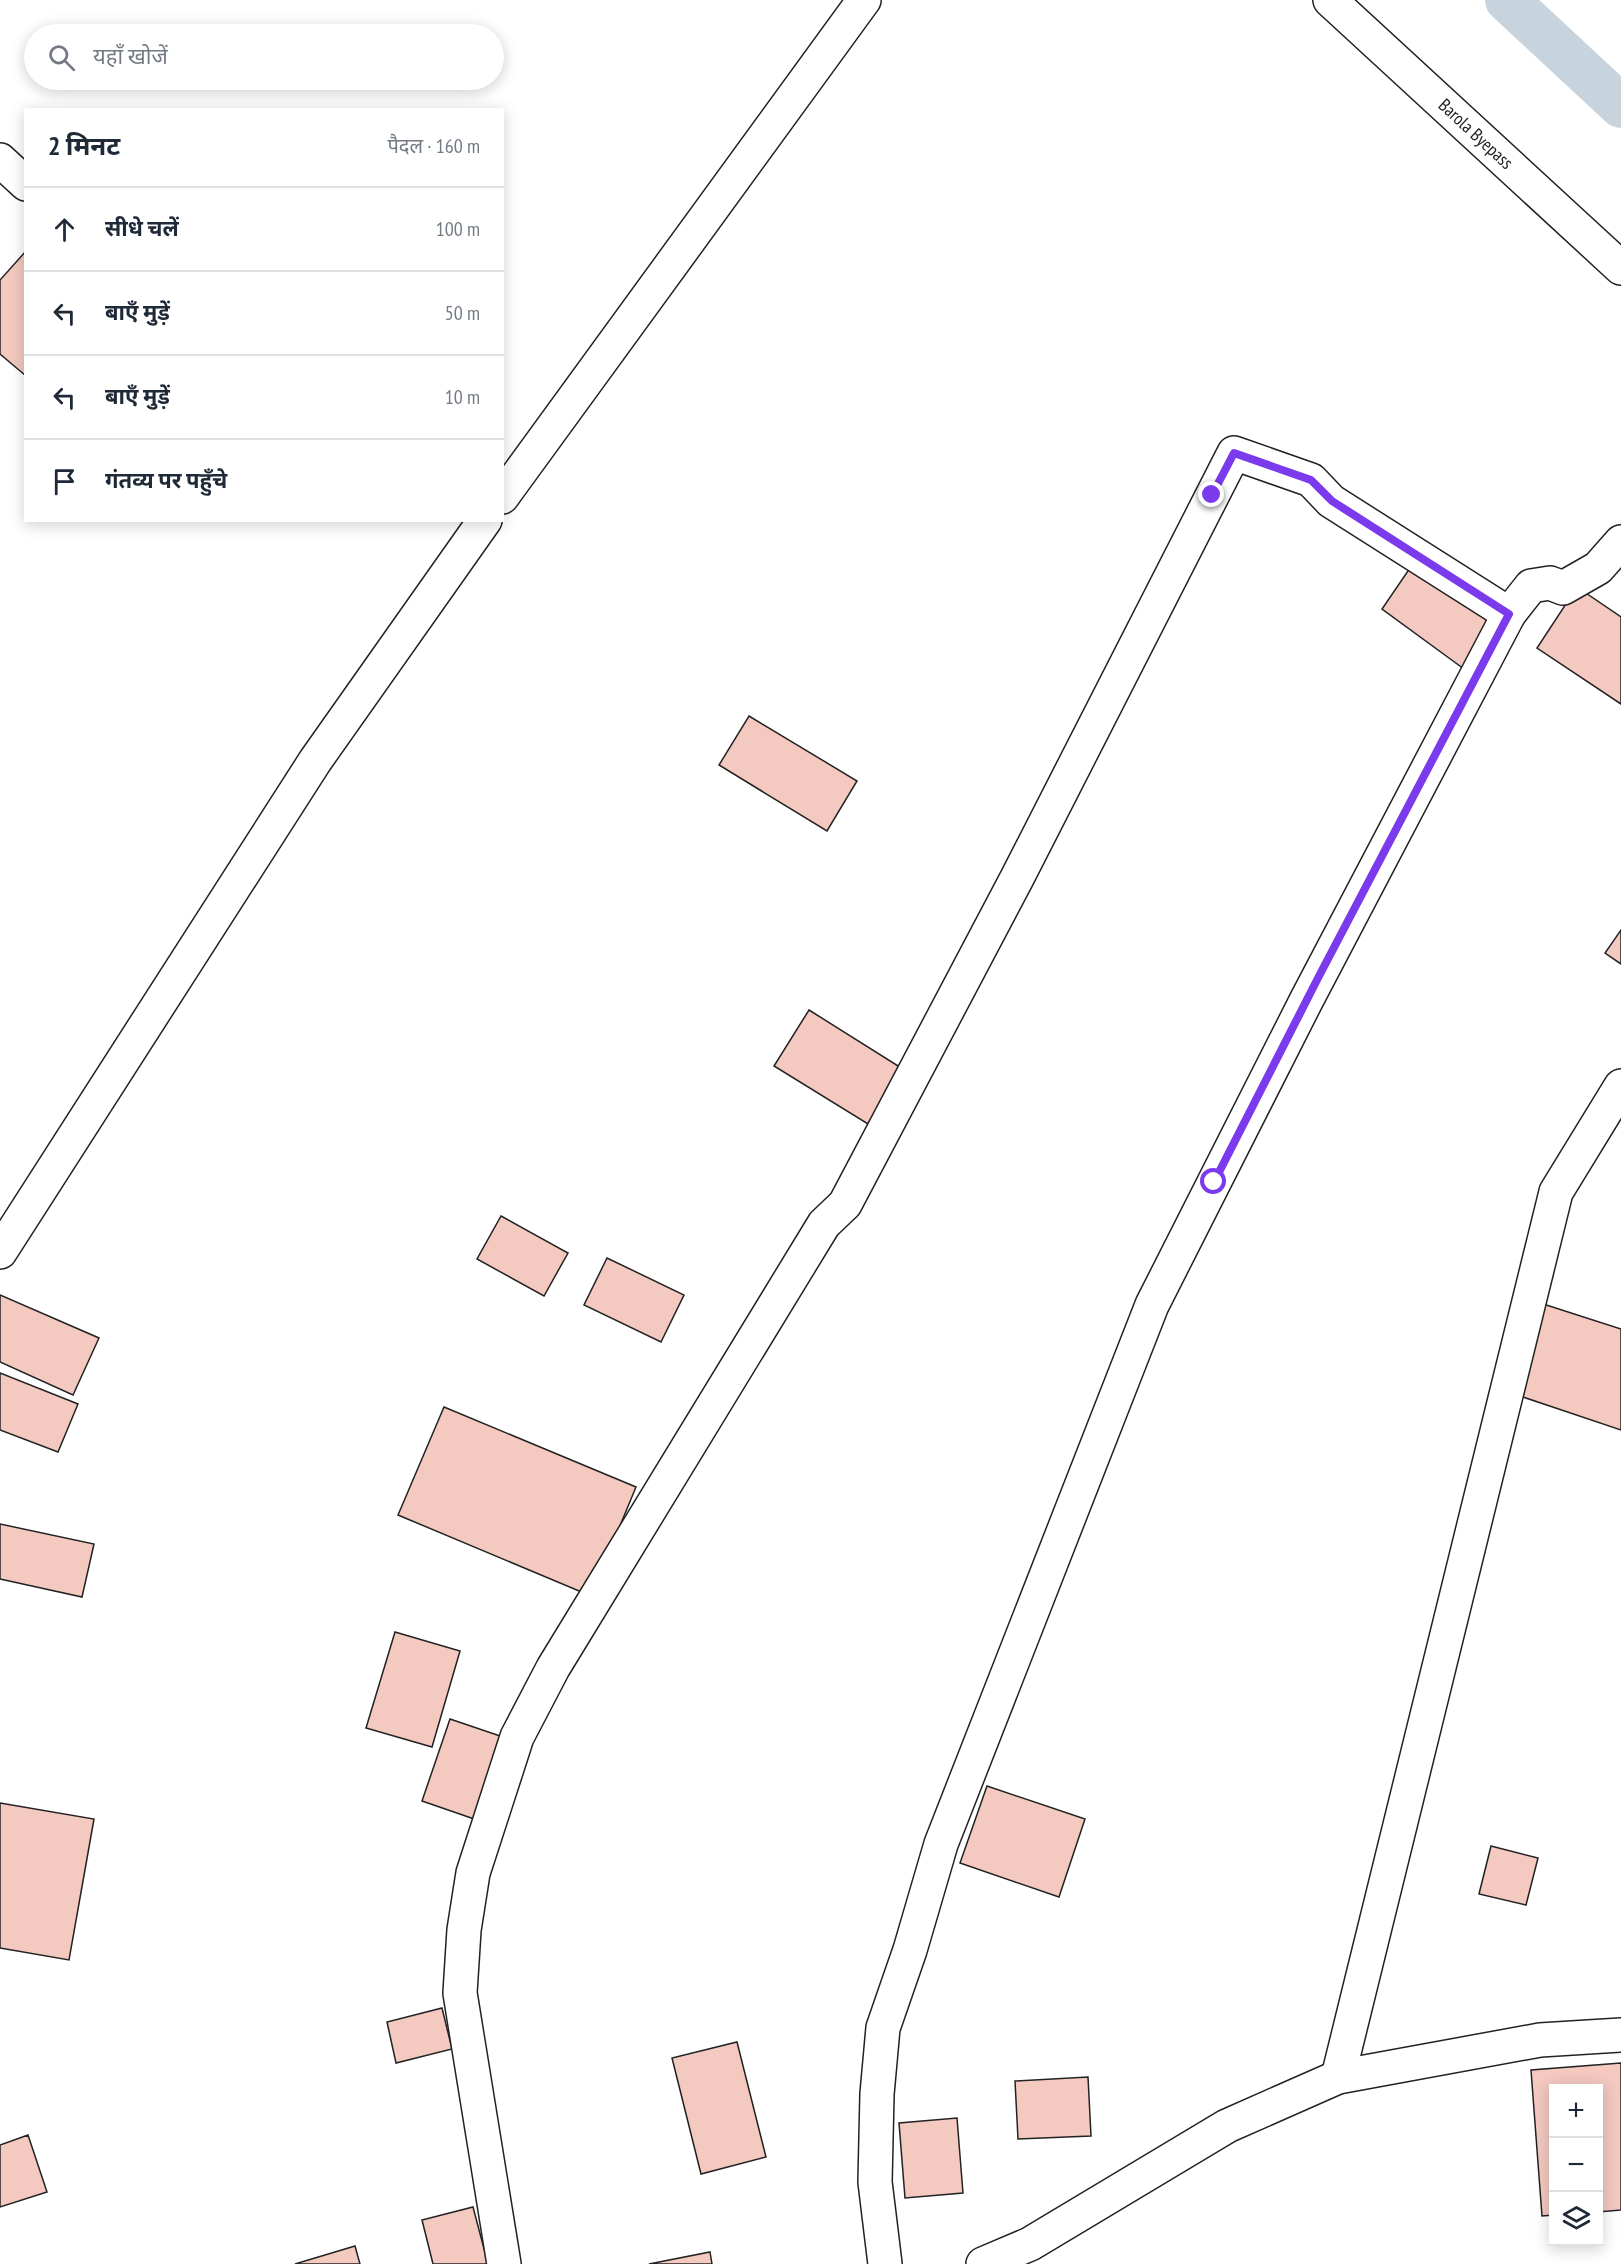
<!DOCTYPE html>
<html lang="hi">
<meta charset="utf-8">
<style>
:root{--surface:#fff;--page:#f6f6f7;--text:#1f2937;--muted:#747a83;--line:#e0e1e3}
body{margin:0;font-family:"PT Sans Narrow","Noto Sans Devanagari",sans-serif;background:var(--page);color:var(--text)}
.controls{position:absolute;right:18px;bottom:18px;display:grid;overflow:hidden;border-radius:0px;box-shadow:0 3px 15px #0003}
.controls button{width:54px;height:54px;display:grid;place-items:center;padding:0;border:0;border-bottom:2px solid var(--line);background:var(--surface);color:var(--text);font:30px sans-serif}
.stop{position:absolute;width:18px;height:18px;margin:-14px;border:4px solid #7c3aed;border-radius:50%;background:#fff}
.stop.end{background:#7c3aed;border-color:#fff;box-shadow:0 2px 6px #0008}
.list{margin:0;padding:0;list-style:none}
h2{display:flex;justify-content:space-between;align-items:center;height:78px;margin:0;padding:0 24px;font-size:26px}
h2 small{font-size:20px;font-weight:400;color:var(--muted)}
.list li{display:grid;grid-template-columns:39px 1fr auto;gap:18px;align-items:center;box-sizing:border-box;height:84px;padding:0 24px;border-top:2px solid var(--line)}
.list b{display:block;font-size:22px;white-space:nowrap}
.list em{font-size:20px;font-style:normal;color:var(--muted)}
.icon{flex:none;width:33px;height:33px;fill:none;stroke:currentColor;stroke-width:2;stroke-linecap:round;stroke-linejoin:round}
.map{position:relative;flex:none;width:1621px;height:2264px;overflow:hidden}
.search{position:absolute;background:var(--surface);box-shadow:0 3px 15px #0003;left:24px;top:24px;width:480px;height:66px;display:flex;align-items:center;gap:15px;box-sizing:border-box;padding:0 21px;border-radius:33px;color:var(--muted);font-size:22px}
.panel{position:absolute;background:var(--surface);box-shadow:0 3px 15px #0003;left:24px;top:108px;width:480px;height:414px;border-radius:0px}
.map>svg:first-child{display:block}
.lines{fill:none;stroke-linecap:round;stroke-linejoin:round}
.canal{stroke:#c7d3dd;stroke-width:44}
.building{fill:#f3c9c0;stroke:#222;stroke-width:1.5}
.street-casing{stroke:#222;stroke-width:36}
.street{stroke:#fff;stroke-width:33}
.route{stroke:#7c3aed;stroke-width:8}
.labels{text-anchor:middle;stroke-width:4.5;stroke-linejoin:round;paint-order:stroke}
.street-label{font-size:18px;fill:#222;stroke:#fff}
</style>
<div class="map">
<svg width="1621" height="2264" viewBox="0 0 1621 2264">
<rect width="100%" height="100%" fill="#fff"/>
<g class="lines">
<!-- canal -->
<path class="canal" d="M1507,0L1621,106"/>
</g>
<!-- building -->
<path class="building" d="M26,251V376L0,354V280Z
M1412,565L1493,620L1464,669L1382,609Z
M1577,587L1621,617V704L1537,648Z
M749,716L857,781L827,831L719,765Z
M1621,930V964L1605,953Z
M809,1010L903,1069L868,1124L774,1066Z
M501,1216L568,1253L544,1296L477,1259Z
M607,1258L684,1295L661,1342L584,1305Z
M0,1295L99,1338L73,1395L0,1362Z
M1537,1302L1621,1329V1430L1508,1392Z
M0,1373L78,1404L58,1452L0,1430Z
M444,1407L636,1487L591,1596L398,1515Z
M0,1524L94,1544L82,1597L0,1579Z
M395,1632L460,1651L432,1747L366,1728Z
M450,1719L509,1739L480,1821L422,1801Z
M987,1786L1085,1819L1059,1897L960,1863Z
M0,1803L94,1819L69,1960L0,1948Z
M1491,1846L1538,1858L1526,1905L1479,1894Z
M442,2008L452,2049L396,2063L387,2022Z
M737,2042L766,2157L701,2174L672,2058Z
M1621,2063V2210L1598,2212V2088H1554V2215L1542,2216L1531,2070Z
M1088,2077L1091,2136L1018,2139L1015,2081Z
M957,2118L963,2193L905,2198L899,2123Z
M28,2135L47,2192L0,2207V2145Z
M473,2207L488,2264H433L422,2220Z
M355,2246L360,2264H295Z
M710,2252L712,2264H649Z"/>
<g class="lines">
<!-- street casing -->
<g class="street-casing">
<g id="street">
<path id="s1" d="M1330,0L1621,268"/>
<path d="M0,160L26,184"/>
<path d="M502,497L864,0"/>
<path d="M0,1252L315,761L485,520"/>
<path d="M1338,2077L1556,1192L1621,1086"/>
<path d="M504,2264L460,1993L464,1930L473,1873L517,1737L553,1668L824,1224L845,1204L1017,878L1234,453L1311,480L1331,501L1509,614"/>
<path d="M885,2264L875,2182L877,2094L883,2028L910,1950L941,1844L1152,1305L1307,999L1509,614L1531,586L1550,583L1563,588L1598,568L1621,542"/>
<path d="M983,2264L1030,2244L1227,2126L1338,2077L1540,2040L1621,2035"/>
</g>
</g>
<!-- street -->
<use href="#street" class="street"/>
</g>
<g class="lines">
<!-- route -->
<path class="route" d="M1212,495L1234,453L1311,480L1332,501L1509,614L1318,978L1214,1182"/>
</g>
<g class="labels">
<!-- street labels -->
<g class="street-label">
<text dy="6" stroke="none"><textPath href="#s1" startOffset="198">Barola Byepass</textPath></text>
</g>
</g>
</svg>
<div class="controls">
<button>+</button>
<button>−</button>
<button><svg class="icon" aria-label="layers" viewBox="0 0 24 24"><path d="M12 4l9 5-9 5-9-5zM3 14l9 5 9-5"/></svg></button>
</div>
<div class="stop" style="left:1214px;top:1182px"></div>
<div class="stop end" style="left:1212px;top:495px"></div>
<div class="search"><svg class="icon" aria-label="search" viewBox="0 0 24 24"><circle cx="10" cy="10" r="6"/><path d="M15 15l6 6"/></svg>यहाँ खोजें</div>
<section class="panel">
<h2>2 मिनट<small>पैदल · 160 m</small></h2>
<ul class="list">
<li><svg class="icon" aria-label="ahead" viewBox="0 0 24 24"><path d="M12 20V5M6 11l6-6 6 6"/></svg><div><b>सीधे चलें</b></div><em>100 m</em></li>
<li><svg class="icon" aria-label="left" viewBox="0 0 24 24"><path d="M17 20v-9H6M10 6l-5 5 5 5"/></svg><div><b>बाएँ मुड़ें</b></div><em>50 m</em></li>
<li><svg class="icon" aria-label="left" viewBox="0 0 24 24"><path d="M17 20v-9H6M10 6l-5 5 5 5"/></svg><div><b>बाएँ मुड़ें</b></div><em>10 m</em></li>
<li><svg class="icon" aria-label="arrive" viewBox="0 0 24 24"><path d="M6 21V4h12l-3 4 3 4H6"/></svg><div><b>गंतव्य पर पहुँचे</b></div></li>
</ul>
</section>
</div>
